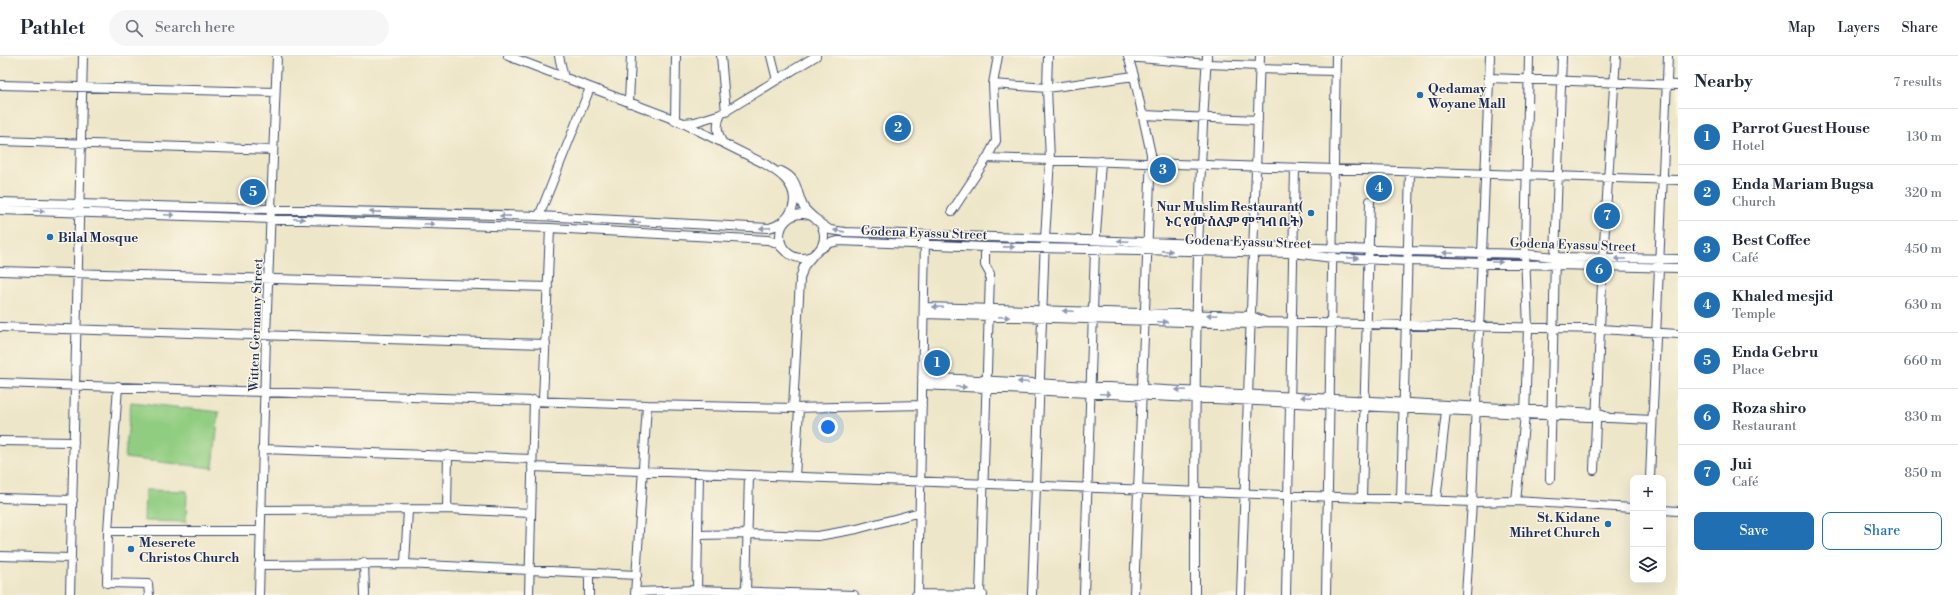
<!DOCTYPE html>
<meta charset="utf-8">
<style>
:root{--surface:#fff;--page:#f6f6f7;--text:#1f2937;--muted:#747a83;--line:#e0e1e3;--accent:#1f6fb2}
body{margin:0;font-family:"Libre Bodoni","Noto Serif Ethiopic",serif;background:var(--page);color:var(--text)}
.controls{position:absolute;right:12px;bottom:12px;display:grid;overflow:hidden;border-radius:8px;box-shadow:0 4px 16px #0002}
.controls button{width:36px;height:36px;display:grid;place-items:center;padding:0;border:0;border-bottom:1px solid var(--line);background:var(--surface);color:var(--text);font:20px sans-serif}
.you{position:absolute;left:828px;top:371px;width:14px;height:14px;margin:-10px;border:3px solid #fff;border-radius:50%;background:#1a73e8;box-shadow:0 0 0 6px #1a73e833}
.badge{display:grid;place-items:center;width:26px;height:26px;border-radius:50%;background:var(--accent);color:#fff;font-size:13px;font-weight:700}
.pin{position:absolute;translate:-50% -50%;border:2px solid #fff;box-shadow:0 1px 4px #0006}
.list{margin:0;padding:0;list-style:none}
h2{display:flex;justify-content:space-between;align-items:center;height:52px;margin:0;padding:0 16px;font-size:17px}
h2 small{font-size:13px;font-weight:400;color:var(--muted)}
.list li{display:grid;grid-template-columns:26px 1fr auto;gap:12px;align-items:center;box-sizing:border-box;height:56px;padding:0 16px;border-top:1px solid var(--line)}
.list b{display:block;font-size:15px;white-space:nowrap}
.list p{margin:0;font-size:13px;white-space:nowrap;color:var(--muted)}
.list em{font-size:13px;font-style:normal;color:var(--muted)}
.actions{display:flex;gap:8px;padding:12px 16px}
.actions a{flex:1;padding:9px 0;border:1px solid var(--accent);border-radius:8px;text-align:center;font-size:14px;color:var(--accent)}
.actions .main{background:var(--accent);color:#fff}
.icon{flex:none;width:22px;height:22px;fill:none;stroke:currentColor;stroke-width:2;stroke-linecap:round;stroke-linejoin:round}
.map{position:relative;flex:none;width:1678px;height:539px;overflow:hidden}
header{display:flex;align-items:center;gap:24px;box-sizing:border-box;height:56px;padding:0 20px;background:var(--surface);border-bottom:1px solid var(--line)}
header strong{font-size:19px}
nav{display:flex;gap:22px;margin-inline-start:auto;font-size:14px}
.search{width:280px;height:36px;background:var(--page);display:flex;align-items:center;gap:10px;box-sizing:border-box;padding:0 14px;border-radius:22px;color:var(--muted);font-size:15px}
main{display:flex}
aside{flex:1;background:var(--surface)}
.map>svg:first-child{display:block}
.green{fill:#91cd81;stroke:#567e70}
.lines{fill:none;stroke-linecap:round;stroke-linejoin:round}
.minor-casing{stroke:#3a4a6e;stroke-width:10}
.minor{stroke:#fff;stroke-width:8}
.oneway{fill:#8d97ae}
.poi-dot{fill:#1f6fb2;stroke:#fcf5e5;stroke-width:1.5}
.labels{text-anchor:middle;stroke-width:3;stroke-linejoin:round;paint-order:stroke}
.poi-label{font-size:13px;font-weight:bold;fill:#1b2f5e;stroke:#fcf5e5;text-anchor:start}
.street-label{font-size:13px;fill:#1b2f5e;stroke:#fcf5e5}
</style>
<header>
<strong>Pathlet</strong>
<div class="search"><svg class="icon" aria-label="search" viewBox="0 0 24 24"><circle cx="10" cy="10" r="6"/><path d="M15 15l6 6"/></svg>Search here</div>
<nav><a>Map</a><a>Layers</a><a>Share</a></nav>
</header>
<main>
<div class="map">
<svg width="1678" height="539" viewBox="0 0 1678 539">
<rect width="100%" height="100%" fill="#fcf5e5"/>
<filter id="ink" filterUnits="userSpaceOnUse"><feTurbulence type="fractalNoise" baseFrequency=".025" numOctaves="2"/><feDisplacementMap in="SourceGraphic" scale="8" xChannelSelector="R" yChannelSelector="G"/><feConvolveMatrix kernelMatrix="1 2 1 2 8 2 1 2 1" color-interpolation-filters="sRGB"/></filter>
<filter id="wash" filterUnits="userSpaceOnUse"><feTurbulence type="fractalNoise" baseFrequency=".012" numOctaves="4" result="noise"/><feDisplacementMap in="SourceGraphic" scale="16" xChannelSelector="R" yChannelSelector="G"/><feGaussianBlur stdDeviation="0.9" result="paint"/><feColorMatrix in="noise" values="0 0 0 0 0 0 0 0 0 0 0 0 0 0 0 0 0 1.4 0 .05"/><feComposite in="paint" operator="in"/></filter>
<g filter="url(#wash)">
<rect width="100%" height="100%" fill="#ede6c8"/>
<!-- green -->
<path class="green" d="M131,346L219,356L213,412L125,402Z
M145,434L187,435L186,466L144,465Z"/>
</g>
<g filter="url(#ink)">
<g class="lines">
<!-- minor casing -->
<g class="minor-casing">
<path id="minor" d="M508,0L681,66L767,109
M559,0L564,22
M721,0L726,56
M771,0L777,24
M1128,0L1134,20L1151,98L1134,539
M1128,1L1207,8L1260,10
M1259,13L1335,15
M1489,22L1678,29
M993,28L1047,32L1134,20
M0,29L275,36
M629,47L631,0
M721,58C716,68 717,76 722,86
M1143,59L1258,64
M675,65L676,0
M682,67L695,66L721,58L816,0
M0,85L273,94
M987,102L1678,124
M781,115C800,124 795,134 803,150C805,154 810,158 814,162
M0,146L539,160L769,172C792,166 802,143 786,124C780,117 771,112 763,107
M0,154L550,172L768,184L777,187L786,196
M952,155L987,102L996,85L993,28L998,0
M780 180a22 22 0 1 1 44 0a22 22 0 1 1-44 0Z
M539,160L590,32
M817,165L830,174L845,176L1408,195L1525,198L1555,201L1678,203
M819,194L830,187L839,185L985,191L1294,197L1332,202L1408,205L1678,212
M0,215L548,231
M1266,266L1251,260L924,251V258L1251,268L1266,266L1601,273L1678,278
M0,271L546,288
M922,321L1597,357L1607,361
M0,327L647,349L793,352L922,349
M922,329L1652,364
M118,330L108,475L107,527L148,528L149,539
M543,345L550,172
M793,352L800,223L804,210L815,197
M0,385L74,386
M262,393L532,403
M532,411L1472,446L1516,445L1633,452
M1594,414L1603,203L1616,0
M795,421L799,352
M1650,422L1668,0
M1550,423L1555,201L1562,0
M0,442L73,444
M1362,442L1370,145
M1401,444L1410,116
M1436,445L1446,355
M1516,445L1525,359L1528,272L1525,198L1529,0
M447,453L448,399
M261,454L447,453L531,457
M1663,454L1678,455
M108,475H260
M698,479L748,478L818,480L857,473L920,456
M0,500L71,502
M364,507L365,539
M405,508L408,454
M259,509L405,508L637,519
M589,517V539
M697,534L699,417
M746,535L749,419
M636,536L697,534L854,539
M70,539L83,0
M259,539L266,279L277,0
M529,539L534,344
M635,539L647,349
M916,539L919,538L983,539
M918,539L925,184
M980,539L990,218L985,209V191
M1032,539L1045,182L1050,104L1047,32L1048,0
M1084,539L1095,193L1101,105
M1195,539C1195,359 1195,179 1207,0
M1241,539L1260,0
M1286,539L1295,112
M1326,539L1336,0
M1466,539L1472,446L1490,0"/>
</g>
<!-- minor -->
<use href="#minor" class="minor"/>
</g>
<!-- one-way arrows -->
<defs><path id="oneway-solid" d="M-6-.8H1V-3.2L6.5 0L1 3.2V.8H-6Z"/></defs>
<g class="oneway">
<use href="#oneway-solid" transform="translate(39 155) rotate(1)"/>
<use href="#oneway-solid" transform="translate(375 156) rotate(-179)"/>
<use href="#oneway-solid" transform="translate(169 159) rotate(2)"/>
<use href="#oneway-solid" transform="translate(505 160) rotate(-179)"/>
<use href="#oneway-solid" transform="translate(299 163) rotate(2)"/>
<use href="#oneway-solid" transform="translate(635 166) rotate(-177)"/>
<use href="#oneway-solid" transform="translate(429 168) rotate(2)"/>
<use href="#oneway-solid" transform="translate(765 172) rotate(177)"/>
<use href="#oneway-solid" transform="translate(839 175) rotate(-172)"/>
<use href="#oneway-solid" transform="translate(1123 185) rotate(-178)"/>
<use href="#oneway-solid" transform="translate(1009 191) rotate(1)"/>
<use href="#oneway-solid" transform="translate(1167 195) rotate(1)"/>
<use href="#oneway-solid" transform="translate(1448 197) rotate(-178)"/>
<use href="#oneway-solid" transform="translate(1353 202) rotate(2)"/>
<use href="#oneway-solid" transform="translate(1620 203) rotate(-180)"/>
<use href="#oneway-solid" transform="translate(1497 206) rotate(2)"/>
<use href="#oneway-solid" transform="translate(938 251) rotate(-178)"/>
<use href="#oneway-solid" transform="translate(1068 255) rotate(-178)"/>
<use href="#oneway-solid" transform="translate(1212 259) rotate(-178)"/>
<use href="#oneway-solid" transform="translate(1004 261) rotate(2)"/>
<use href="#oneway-solid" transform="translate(1162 266) rotate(2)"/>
<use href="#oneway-solid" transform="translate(1023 326) rotate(-177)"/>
<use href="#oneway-solid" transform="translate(961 331) rotate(3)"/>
<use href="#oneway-solid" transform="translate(1181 334) rotate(-177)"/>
<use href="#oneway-solid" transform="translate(1105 338) rotate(3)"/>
<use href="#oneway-solid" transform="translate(1306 341) rotate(-177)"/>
</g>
</g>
<!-- markers -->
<g class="poi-dot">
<circle cx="1420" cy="39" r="4"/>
<circle cx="1311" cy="157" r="4"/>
<circle cx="50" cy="181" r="4"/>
<circle cx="1608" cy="468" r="4"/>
<circle cx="131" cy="493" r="4"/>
</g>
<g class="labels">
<!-- poi labels -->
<g class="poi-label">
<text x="1428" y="37">Qedamay<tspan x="1428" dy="15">Woyane Mall</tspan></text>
<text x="1303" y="155" text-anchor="end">Nur Muslim Restaurant(<tspan x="1303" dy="15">ኑር የሙስሊም ምግብ ቤት)</tspan></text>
<text x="58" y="186">Bilal Mosque</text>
<text x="1600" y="466" text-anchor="end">St. Kidane<tspan x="1600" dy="15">Mihret Church</tspan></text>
<text x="139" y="491">Meserete<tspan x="139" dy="15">Christos Church</tspan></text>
</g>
<!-- street labels -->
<g class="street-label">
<text transform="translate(924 176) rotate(2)" y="5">Godena Eyassu Street</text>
<text transform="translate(1248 185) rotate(2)" y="5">Godena Eyassu Street</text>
<text transform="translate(1573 188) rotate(2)" y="5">Godena Eyassu Street</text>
<text transform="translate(255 269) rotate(-88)" y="5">Witten Germany Street</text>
</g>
</g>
</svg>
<div class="controls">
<button>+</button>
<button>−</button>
<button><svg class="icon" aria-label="layers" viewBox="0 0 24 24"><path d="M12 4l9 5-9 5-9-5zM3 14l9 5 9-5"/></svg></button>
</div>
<div class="you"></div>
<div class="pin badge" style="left:937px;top:307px">1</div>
<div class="pin badge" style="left:898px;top:72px">2</div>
<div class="pin badge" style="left:1163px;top:114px">3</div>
<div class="pin badge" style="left:1379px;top:132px">4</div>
<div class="pin badge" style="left:253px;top:136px">5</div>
<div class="pin badge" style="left:1599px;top:214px">6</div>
<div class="pin badge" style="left:1607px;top:160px">7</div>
</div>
<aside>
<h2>Nearby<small>7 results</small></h2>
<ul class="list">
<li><span class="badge">1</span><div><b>Parrot Guest House</b><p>Hotel</p></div><em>130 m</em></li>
<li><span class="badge">2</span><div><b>Enda Mariam Bugsa</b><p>Church</p></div><em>320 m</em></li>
<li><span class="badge">3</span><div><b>Best Coffee</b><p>Café</p></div><em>450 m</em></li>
<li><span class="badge">4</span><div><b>Khaled mesjid</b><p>Temple</p></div><em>630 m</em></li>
<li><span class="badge">5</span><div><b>Enda Gebru</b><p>Place</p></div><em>660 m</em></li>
<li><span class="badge">6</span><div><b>Roza shiro</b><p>Restaurant</p></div><em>830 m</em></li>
<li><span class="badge">7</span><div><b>Jui</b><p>Café</p></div><em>850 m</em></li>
</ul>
<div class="actions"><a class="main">Save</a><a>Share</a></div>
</aside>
</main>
